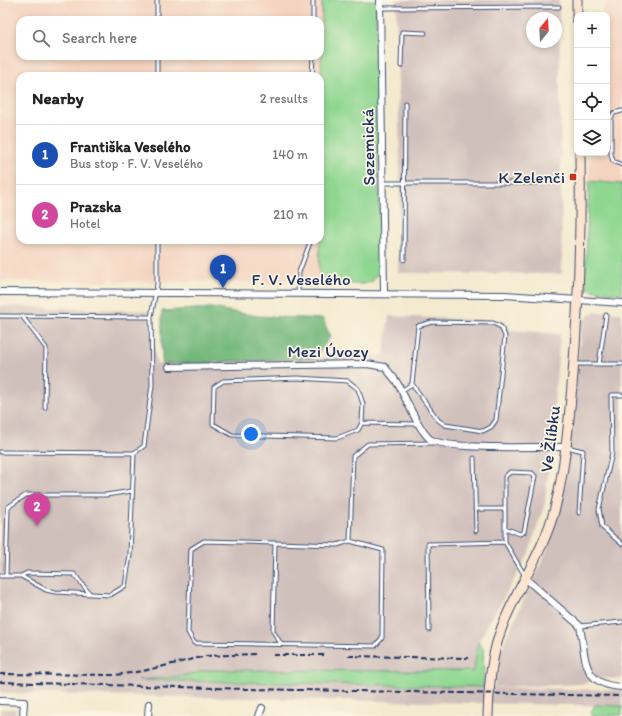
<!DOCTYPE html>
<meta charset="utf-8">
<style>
:root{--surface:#fff;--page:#f2f2f2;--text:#222;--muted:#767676;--line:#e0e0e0;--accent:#0f766e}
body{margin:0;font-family:Itim,sans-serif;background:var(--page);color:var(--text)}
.controls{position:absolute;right:12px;top:12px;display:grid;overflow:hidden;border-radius:8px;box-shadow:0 2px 6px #0003}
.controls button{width:36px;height:36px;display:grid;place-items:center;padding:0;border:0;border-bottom:1px solid var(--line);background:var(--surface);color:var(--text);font:20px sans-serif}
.compass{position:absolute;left:526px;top:12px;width:36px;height:36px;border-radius:50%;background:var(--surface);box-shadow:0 2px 6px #0003;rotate:18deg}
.you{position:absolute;left:251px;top:434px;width:14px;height:14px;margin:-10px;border:3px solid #fff;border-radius:50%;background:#1a73e8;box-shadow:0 0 0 6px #1a73e833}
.badge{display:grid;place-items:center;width:26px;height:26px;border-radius:50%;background:var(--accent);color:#fff;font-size:13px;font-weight:700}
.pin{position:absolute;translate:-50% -33px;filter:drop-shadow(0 1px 2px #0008)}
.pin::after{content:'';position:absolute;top:21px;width:14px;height:12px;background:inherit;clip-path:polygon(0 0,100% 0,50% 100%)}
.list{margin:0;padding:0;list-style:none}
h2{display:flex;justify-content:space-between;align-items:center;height:52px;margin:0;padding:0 16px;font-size:17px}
h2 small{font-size:13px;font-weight:400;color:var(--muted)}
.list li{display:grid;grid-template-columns:26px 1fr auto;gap:12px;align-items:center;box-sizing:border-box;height:60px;padding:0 16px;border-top:1px solid var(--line)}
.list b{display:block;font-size:15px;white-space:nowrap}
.list p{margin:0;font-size:13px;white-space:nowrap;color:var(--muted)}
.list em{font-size:13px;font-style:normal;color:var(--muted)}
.icon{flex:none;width:22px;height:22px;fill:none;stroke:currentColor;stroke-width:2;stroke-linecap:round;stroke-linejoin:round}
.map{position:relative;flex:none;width:622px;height:716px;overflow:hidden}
.search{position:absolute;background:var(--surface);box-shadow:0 2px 6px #0003;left:16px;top:16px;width:308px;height:44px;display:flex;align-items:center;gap:10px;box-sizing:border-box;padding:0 14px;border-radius:12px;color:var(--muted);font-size:15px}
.panel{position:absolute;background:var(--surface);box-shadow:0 2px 6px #0003;left:16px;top:72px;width:308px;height:172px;border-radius:12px}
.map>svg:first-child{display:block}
.built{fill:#f4d3c0;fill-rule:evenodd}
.industrial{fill:#d0c0bc;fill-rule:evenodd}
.green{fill:#8fd791;stroke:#558378}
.forest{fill:#73b87b;stroke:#47746c}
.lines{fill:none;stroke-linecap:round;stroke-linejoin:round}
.lane-casing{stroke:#3b4b6f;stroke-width:5}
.street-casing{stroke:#3b4b6f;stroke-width:8}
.secondary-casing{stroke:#3b4b6f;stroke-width:11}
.lane{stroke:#fff;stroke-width:3}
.street{stroke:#fff;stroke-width:6}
.secondary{stroke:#fde4d0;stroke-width:9}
.rail{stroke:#1b2f5e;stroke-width:2;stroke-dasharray:6 3;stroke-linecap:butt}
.poi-dot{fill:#c8321e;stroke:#fcf5e5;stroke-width:1.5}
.labels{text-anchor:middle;stroke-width:3.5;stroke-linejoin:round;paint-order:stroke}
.street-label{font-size:17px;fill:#1b2f5e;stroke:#fcf5e5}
.poi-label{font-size:17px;fill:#1b2f5e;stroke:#fcf5e5;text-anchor:end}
</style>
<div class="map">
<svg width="622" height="716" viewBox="0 0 622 716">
<rect width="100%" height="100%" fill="#fcf5e5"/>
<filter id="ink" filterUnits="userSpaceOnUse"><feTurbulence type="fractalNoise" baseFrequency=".025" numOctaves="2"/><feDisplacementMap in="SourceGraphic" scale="8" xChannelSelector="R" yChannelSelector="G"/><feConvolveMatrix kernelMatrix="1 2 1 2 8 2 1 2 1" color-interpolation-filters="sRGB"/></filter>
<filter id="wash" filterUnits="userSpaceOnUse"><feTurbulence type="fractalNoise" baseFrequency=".012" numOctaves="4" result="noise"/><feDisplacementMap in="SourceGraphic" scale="16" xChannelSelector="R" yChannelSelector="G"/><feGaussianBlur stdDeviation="0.9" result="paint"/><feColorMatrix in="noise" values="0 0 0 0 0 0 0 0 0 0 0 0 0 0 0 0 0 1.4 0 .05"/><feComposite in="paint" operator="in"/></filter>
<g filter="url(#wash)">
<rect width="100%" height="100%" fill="#f3eacf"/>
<!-- built -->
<path class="built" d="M0,0H322L320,211V76H20V240H320L319,283H308L306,280H284V283H257L216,281L170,282L167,281L115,282V279H109L108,282L0,281ZM20,20H320V56H20Z
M607,0H622V184L589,181L590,153H607V15H602Z"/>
<!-- industrial -->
<path class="industrial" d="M396,0H559L562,274L398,273L400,167ZM532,18H556V42H532Z
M0,306L147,311L157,364L384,355L389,316L502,321L511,330L560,334L545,503L528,555L478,642L475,671L208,670L176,677L140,680L622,690V706L0,693Z
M596,312L622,313V679L602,678L583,684L494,687L500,651L547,550L565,485L582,323L590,314Z
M0,709H16L15,716H0Z"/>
<!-- green -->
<path class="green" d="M322,0H376L380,274H377L373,281L364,284L308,283H319Z
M589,181L622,184V294L596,291L585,287Z
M478,642L483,648L484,687L138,680L176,677L208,670L474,671Z
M595,705L622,706V715L593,716L591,713Z"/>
<!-- forest -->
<path class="forest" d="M211,308L257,316L323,319L330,337L315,358L162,364V311Z"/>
</g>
<g filter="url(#ink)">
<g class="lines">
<!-- lane casing -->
<g class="lane-casing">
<path id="lane" d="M380,8L559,7
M157,20V0
M313,20V0
M401,66L402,32L425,33
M157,76V56
M312,76L313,56
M622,111L614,113L611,118V154L613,161L622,165
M383,183H536
M404,260L405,103
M298,293L299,272L311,240
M0,316L151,317L157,285V240
M22,316L46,348L45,408
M576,364H599L606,315
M599,364H622
M401,391L412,384L418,326L432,322L493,323L501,327L505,336L496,420L491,427L483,431L445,425L438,420L412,384
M622,395H611L612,453L599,509L602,527L622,544
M362,423L363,404L358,389L348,381L297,378L223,381L214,387L213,424L232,435L337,438L358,430L362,423L418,424
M567,447L583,451L579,513
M0,452L134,453
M474,458L476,531
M475,509H505
M505,528L520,534L524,532L535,476L532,473L510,472L505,477V542
M350,541L353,456L368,444L434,443
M275,543L204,541L191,549L188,632L194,643L375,646L382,638L383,550L350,541L337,545L275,543L273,631L281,644
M0,576H21L46,590L55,592L110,595L125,586L130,555L134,453L144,446L152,385L151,317
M6,576L8,507L26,495H106L132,491
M21,576L27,573L74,574L90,594
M580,626L622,622
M429,630L428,544L505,542L525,576"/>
</g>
<!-- street casing -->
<g class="street-casing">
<path id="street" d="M380,0L384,294
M0,292L505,295L622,303
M169,367L367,364L385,367C388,372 393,376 396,381C405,395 418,430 430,439C448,451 540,446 566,447
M526,579L580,626C586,658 581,685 622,687
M0,701L24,702L23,716
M148,716L149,704
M259,716L262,708"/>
</g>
<!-- secondary casing -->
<g class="secondary-casing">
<path id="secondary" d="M577,19V0
M488,716C489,685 491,656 502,627C518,586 544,551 555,508C566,464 569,419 573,374C579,300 581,227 580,153"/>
</g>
<!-- lane -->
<use href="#lane" class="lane"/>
<!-- street -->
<use href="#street" class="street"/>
<!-- secondary -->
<use href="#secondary" class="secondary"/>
<!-- rail -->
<path class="rail" d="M273,655H326
M348,656L469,658
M0,674L116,675L143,671L206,656L255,654
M0,682L247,689L622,696"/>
</g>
</g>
<!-- markers -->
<rect class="poi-dot" x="569" y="173" width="8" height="8" rx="2"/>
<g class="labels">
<!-- street labels -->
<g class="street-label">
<text transform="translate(368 147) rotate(-91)" y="6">Sezemická</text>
<text x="301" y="285">F. V. Veselého</text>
<text x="328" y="357">Mezi Úvozy</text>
<text transform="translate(550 439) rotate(-83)" y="6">Ve Žlíbku</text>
</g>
<!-- poi labels -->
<g class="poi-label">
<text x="565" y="183">K Zelenči</text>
</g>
</g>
</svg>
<div class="controls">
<button>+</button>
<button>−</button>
<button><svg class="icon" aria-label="locate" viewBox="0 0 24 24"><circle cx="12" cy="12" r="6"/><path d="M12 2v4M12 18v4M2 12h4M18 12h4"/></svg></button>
<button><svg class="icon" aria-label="layers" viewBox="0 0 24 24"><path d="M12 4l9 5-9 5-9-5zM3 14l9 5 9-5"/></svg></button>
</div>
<svg class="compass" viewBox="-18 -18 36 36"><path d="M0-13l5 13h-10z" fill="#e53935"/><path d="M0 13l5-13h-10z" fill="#767676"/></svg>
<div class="you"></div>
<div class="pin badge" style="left:223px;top:288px;background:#1a4fb4">1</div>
<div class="pin badge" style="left:37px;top:526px;background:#d1479c">2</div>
<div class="search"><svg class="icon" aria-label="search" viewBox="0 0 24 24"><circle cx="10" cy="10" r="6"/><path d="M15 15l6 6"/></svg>Search here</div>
<section class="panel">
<h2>Nearby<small>2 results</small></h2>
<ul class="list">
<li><span class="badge" style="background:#1a4fb4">1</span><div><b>Františka Veselého</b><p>Bus stop · F. V. Veselého</p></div><em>140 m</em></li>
<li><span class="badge" style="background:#d1479c">2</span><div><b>Prazska</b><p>Hotel</p></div><em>210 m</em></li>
</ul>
</section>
</div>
